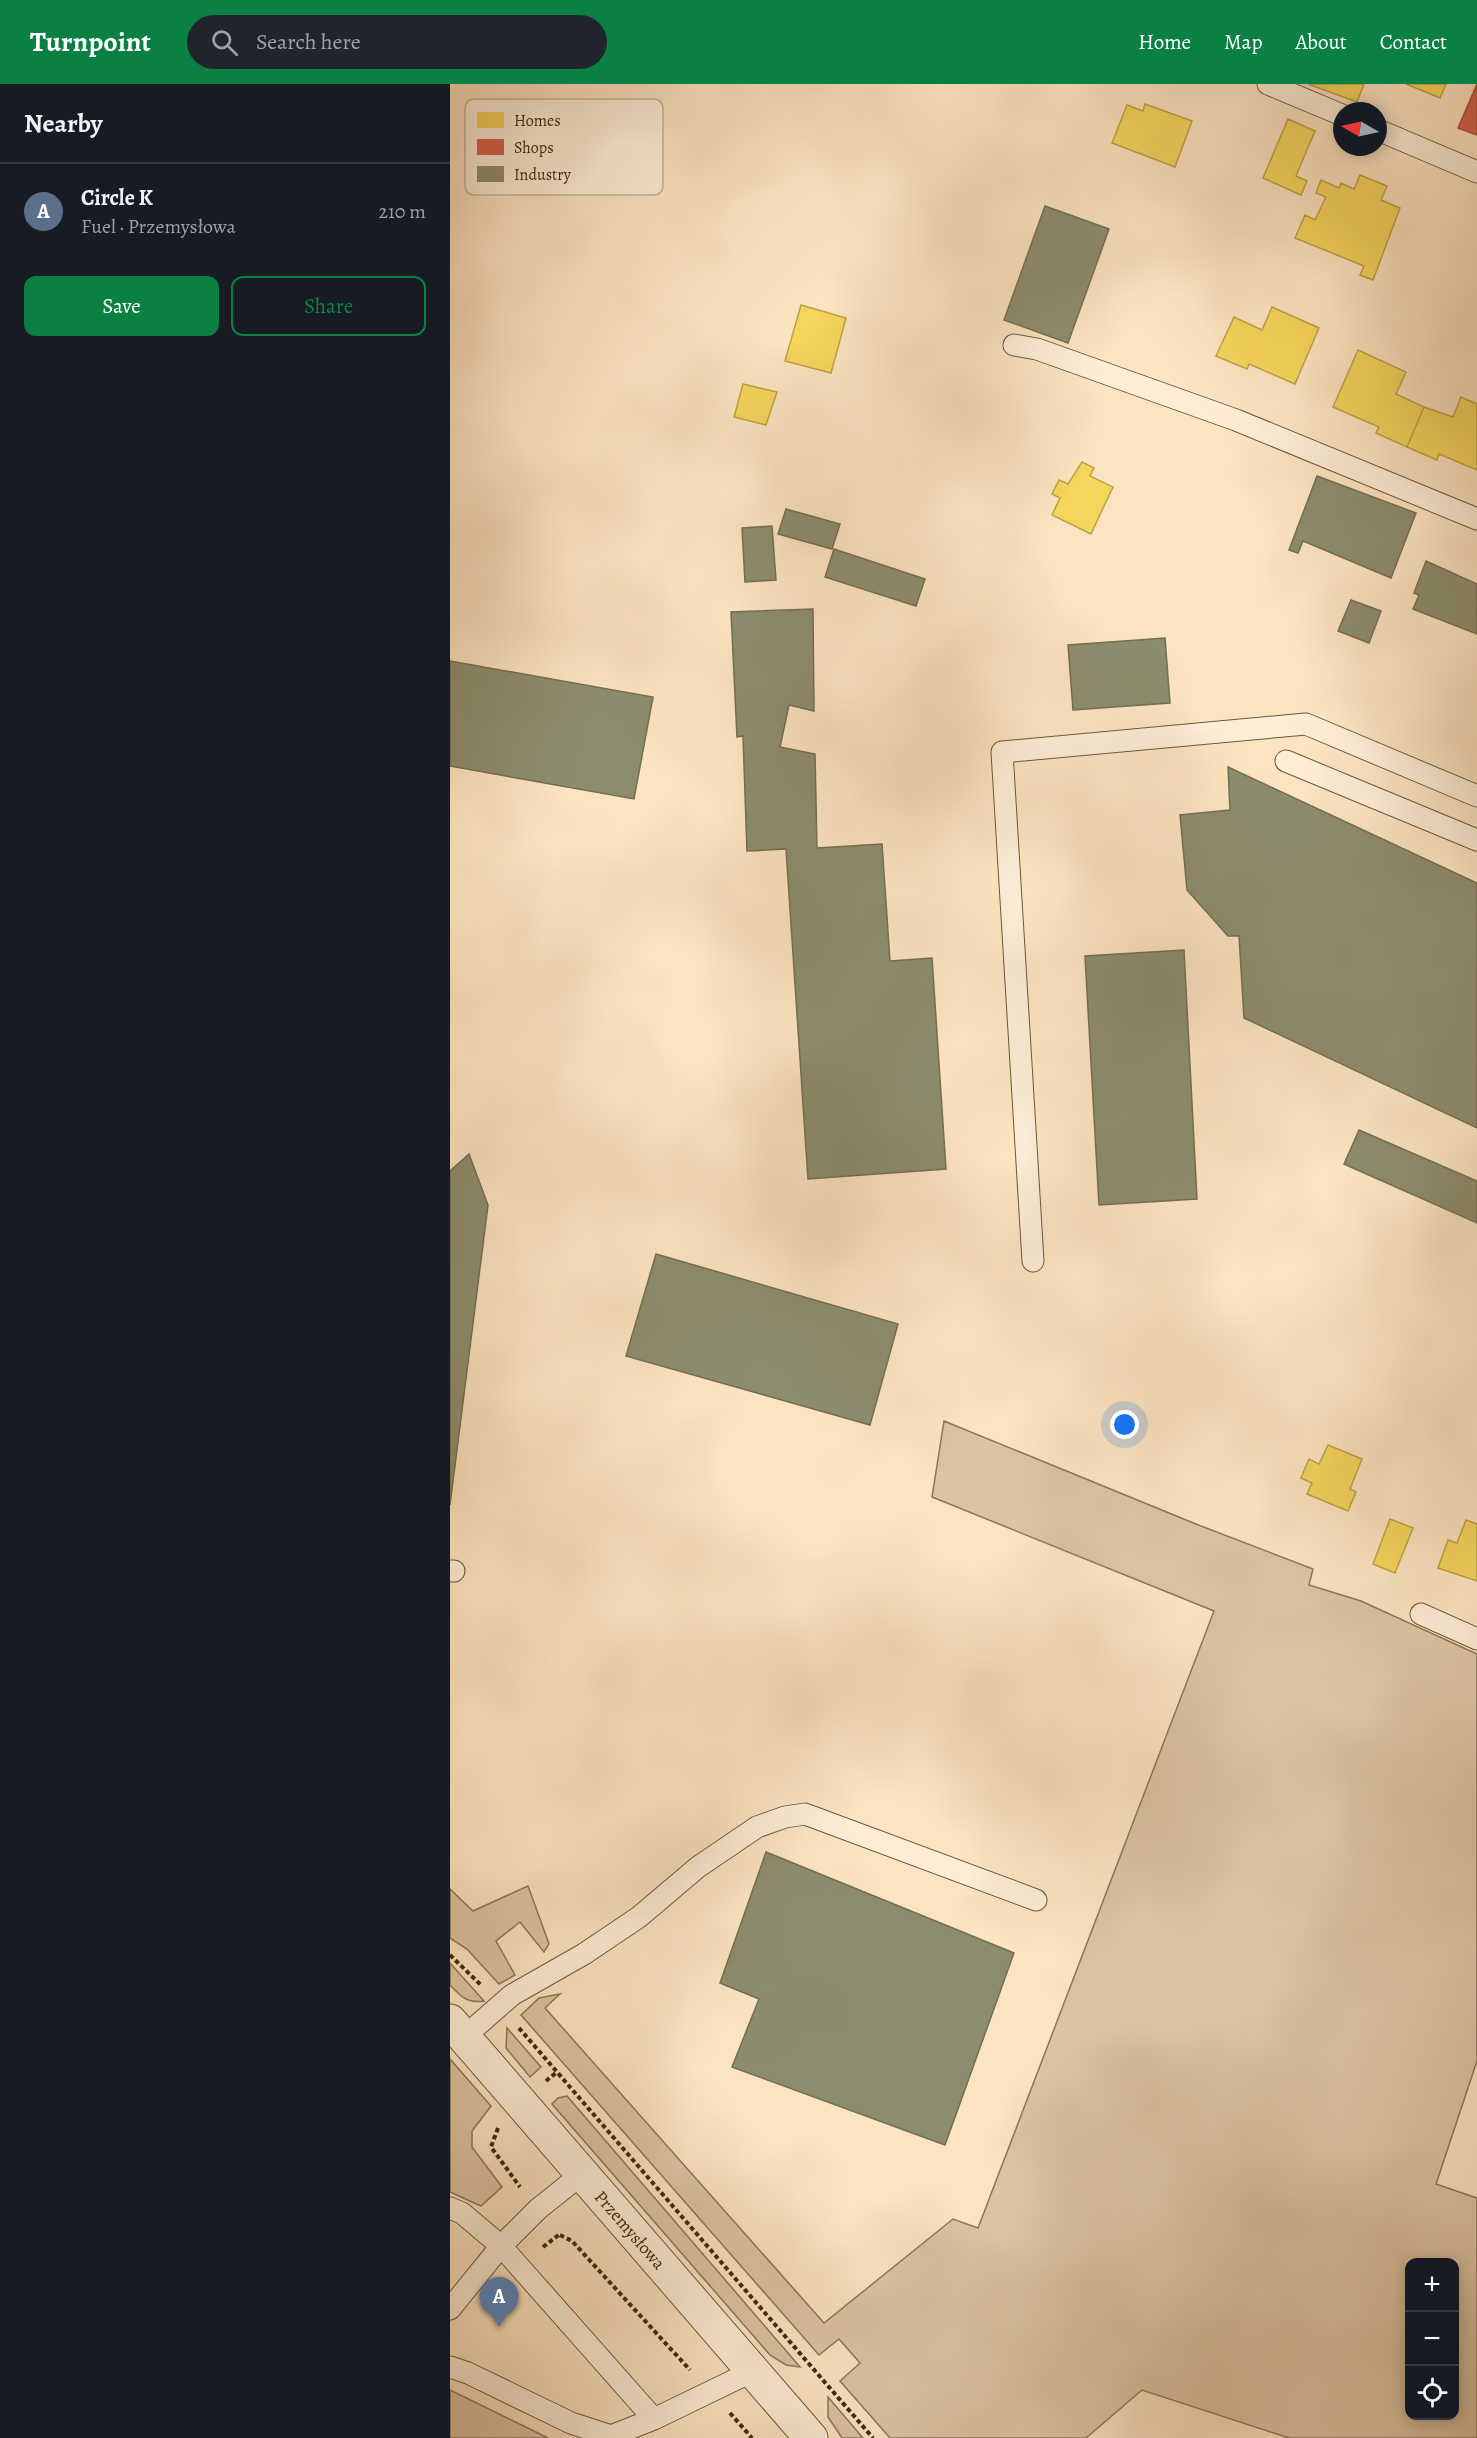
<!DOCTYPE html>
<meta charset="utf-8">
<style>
:root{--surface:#171b24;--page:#20242c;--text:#f1f3f6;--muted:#9ea1a6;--line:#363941;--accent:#0b8043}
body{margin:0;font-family:Alegreya,serif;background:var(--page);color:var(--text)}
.controls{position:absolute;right:18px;bottom:18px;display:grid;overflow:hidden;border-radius:12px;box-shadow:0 3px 15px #0003}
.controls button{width:54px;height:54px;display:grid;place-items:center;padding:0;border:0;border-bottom:2px solid var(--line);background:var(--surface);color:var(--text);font:30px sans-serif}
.compass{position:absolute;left:883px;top:18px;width:54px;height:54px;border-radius:50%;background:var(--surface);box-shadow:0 3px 15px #0003;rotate:279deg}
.you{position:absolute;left:675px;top:1341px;width:21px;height:21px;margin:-15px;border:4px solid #fff;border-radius:50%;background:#1a73e8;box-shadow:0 0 0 9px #1a73e833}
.badge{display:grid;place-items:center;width:39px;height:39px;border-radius:50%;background:var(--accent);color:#fff;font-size:20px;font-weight:700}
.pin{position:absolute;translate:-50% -50px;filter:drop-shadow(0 2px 3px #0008)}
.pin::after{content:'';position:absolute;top:32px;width:21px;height:18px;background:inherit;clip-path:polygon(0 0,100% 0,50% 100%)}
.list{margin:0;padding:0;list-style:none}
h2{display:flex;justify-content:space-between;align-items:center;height:78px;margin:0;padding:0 24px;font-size:26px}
h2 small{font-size:20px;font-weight:400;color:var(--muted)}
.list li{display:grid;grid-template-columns:39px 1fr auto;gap:18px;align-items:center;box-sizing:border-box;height:96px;padding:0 24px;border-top:2px solid var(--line)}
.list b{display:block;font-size:22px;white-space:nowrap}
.list p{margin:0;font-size:20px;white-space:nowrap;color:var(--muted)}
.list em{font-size:20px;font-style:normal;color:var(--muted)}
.actions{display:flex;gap:12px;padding:18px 24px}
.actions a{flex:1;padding:14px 0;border:2px solid var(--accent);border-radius:12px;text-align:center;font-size:21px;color:var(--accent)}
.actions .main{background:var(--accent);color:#fff}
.icon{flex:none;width:33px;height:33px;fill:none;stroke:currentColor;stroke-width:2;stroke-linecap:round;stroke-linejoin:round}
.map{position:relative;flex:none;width:1027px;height:2354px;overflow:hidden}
header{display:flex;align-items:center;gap:36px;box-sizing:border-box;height:84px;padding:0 30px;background:var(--accent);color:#fff}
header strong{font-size:28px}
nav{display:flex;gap:33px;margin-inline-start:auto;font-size:21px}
.search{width:420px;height:54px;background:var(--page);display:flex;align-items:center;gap:15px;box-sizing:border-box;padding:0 21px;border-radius:33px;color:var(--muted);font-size:22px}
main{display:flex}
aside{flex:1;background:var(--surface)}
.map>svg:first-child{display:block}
.green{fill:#dcc4a2;stroke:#8c7657;stroke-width:1.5;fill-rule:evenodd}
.homes{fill:#f6d55c;stroke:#bea144;stroke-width:1.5}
.shops{fill:#d6604d;stroke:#a8503a;stroke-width:1.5}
.industry{fill:#8c8c6e;stroke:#746e51;stroke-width:1.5}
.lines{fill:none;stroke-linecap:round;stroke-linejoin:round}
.service-casing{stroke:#6d5839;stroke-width:23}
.tertiary-casing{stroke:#6d5839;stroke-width:35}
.path{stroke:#3d290c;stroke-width:4;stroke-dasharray:4.5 3;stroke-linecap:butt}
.service{stroke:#fdedd7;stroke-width:21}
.tertiary{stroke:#fdedd7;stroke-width:33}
.labels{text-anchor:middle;stroke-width:6;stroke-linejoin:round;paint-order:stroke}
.street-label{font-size:18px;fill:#3d290c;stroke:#fdedd7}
.key{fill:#fdedd7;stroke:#c3b29a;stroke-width:1.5}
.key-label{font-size:16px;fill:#3d290c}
</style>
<header>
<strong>Turnpoint</strong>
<div class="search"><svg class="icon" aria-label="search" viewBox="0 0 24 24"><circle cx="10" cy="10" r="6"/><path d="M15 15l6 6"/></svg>Search here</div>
<nav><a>Home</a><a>Map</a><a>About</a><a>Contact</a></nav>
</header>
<main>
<aside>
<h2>Nearby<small></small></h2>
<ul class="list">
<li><span class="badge" style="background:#5c6f8a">A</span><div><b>Circle K</b><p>Fuel · Przemysłowa</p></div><em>210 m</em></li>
</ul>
<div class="actions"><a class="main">Save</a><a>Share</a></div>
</aside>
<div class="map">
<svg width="1027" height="2354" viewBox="0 0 1027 2354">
<rect width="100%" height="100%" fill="#fce4c1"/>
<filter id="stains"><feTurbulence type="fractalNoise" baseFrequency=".00333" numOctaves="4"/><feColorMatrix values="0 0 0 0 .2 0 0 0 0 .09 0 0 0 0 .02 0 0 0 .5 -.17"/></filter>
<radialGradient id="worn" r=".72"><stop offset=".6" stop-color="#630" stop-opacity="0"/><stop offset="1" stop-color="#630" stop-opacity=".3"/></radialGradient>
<!-- green -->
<path class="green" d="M494,1337L746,1440L863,1485L859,1501L911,1517L1027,1570V1977L986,2100L1027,2114V2354H839L692,2306L636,2354H440L390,2297L410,2279L389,2255L369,2271L71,1931L89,1914L110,1910L95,1924L374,2239L503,2135L528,2144L764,1527L482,1413ZM1004,2178V2332H960V2178Z
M78,1802L99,1860L94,1868L70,1838L46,1857L65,1891L49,1900L17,1865L0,1854V1805L23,1827Z
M0,1879L34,1917C18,1920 10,1912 0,1901Z
M57,1944L91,1983L80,1993L56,1964Z
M0,1975L41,2022L22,2047V2063L52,2103L31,2122L0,2108Z
M117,2012L350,2283L336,2281L320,2271L102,2020L108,2014Z
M0,2306L98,2354H0Z
M378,2313L413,2354H392L378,2333Z"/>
<!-- homes -->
<path class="homes" d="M858,0H914L907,18Z
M956,0H996L990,14Z
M695,20L742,37L725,83L662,59L677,21L693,27Z
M838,35L865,47L846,92L857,97L851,111L813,94Z
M910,91L937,102L931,116L950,124L923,196L910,191L914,182L845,154L855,131L865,136L876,113L866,109L871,96L889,104L891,99L904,105Z
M351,221L396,234L381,289L335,277Z
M822,223L869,244L845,300L799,280L797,285L766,272L784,233L812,246Z
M908,266L956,288L946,310L974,323L957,363L926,349L929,343L883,323Z
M293,300L327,308L316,341L284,333Z
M1011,313L1027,320V386L989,370L987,376L957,363L974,323L1003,333Z
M632,378L644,384L640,392L663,403L641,450L602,431L610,414L602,410L609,396L618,400Z
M878,1361L912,1375L900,1405L906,1408L898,1427L857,1410L862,1399L851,1394L859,1375L869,1380Z
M940,1435L963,1444L945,1489L923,1480Z
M1016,1436L1027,1440V1497L988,1484L998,1456L1007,1459Z"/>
<!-- shops -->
<path class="shops" d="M1027,0V51L1008,44Z"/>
<!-- industry -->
<path class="industry" d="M595,122L659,145L618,259L554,236Z
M867,392L966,429L941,494L853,457L848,469L839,466Z
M336,425L390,440L382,465L328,450Z
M322,442L326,496L295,498L292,444Z
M384,465L475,495L466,522L375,493Z
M976,477L1027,500V550L963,525L969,511L964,509Z
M901,516L931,527L919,559L888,547Z
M363,525L364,627L339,621L330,663L365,670L367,764L432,760L440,877L482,874L496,1085L358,1095L336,765L297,767L293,652L287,653L281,528Z
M715,554L720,619L623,626L618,561Z
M0,577L203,613L184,715L0,682Z
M778,683L1027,799V1044L794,934L789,852H778L737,806L730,731L780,726Z
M734,866L747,1115L649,1121L635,872Z
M909,1046L1027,1097V1139L894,1080Z
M19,1070L38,1121L0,1421V1087Z
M206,1170L448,1240L420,1341L176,1272Z
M316,1768L564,1869L495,2061L282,1983L309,1915L270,1899Z"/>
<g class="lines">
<!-- service casing -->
<g class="service-casing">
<path id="service" d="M818,0L892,31
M928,46L1027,88
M564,261L587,265L786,336L1027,435
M836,677L1027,756
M583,1177L552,668L856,640L1027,712
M0,1487H4
M971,1530L1027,1555
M14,1953L62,1911L134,1870L189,1833L248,1783L307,1743L335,1733L355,1730L586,1816
M0,2124L12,2129L51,2162L88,2125L132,2090
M0,2225L51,2162L204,2335
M0,2283L18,2289L121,2339L161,2352L204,2335L303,2287"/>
</g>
<!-- tertiary casing -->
<g class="tertiary-casing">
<path id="tertiary" d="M0,1937L361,2354"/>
</g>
<!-- path -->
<path class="path" d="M0,1871L32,1902
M69,1944L423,2354
M96,1997L107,1988
M48,2044L41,2063L70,2103
M110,2151L122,2157L240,2286
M93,2163L110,2150
M280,2329L302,2354"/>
<!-- service -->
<use href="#service" class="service"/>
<!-- tertiary -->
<use href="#tertiary" class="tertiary"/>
</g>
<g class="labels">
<!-- street labels -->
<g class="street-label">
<text transform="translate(180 2146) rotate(49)" y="6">Przemysłowa</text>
</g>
</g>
<!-- legend -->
<rect x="15" y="15" width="198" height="96" rx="9" class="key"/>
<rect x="27" y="28" width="27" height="16" fill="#f6d55c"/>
<rect x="27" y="55" width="27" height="16" fill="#d6604d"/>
<rect x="27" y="82" width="27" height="16" fill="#8c8c6e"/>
<g class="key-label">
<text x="64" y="42">Homes</text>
<text x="64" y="69">Shops</text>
<text x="64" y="96">Industry</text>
</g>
<rect width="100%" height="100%" filter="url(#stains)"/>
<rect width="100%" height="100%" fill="url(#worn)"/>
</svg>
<div class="controls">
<button>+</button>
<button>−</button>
<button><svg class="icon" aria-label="locate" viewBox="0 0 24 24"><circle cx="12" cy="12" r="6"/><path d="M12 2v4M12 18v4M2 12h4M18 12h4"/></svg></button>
</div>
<svg class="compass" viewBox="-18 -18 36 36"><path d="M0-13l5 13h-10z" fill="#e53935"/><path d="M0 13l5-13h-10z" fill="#9ea1a6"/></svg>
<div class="you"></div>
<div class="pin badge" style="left:49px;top:2243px;background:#5c6f8a">A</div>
</div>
</main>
